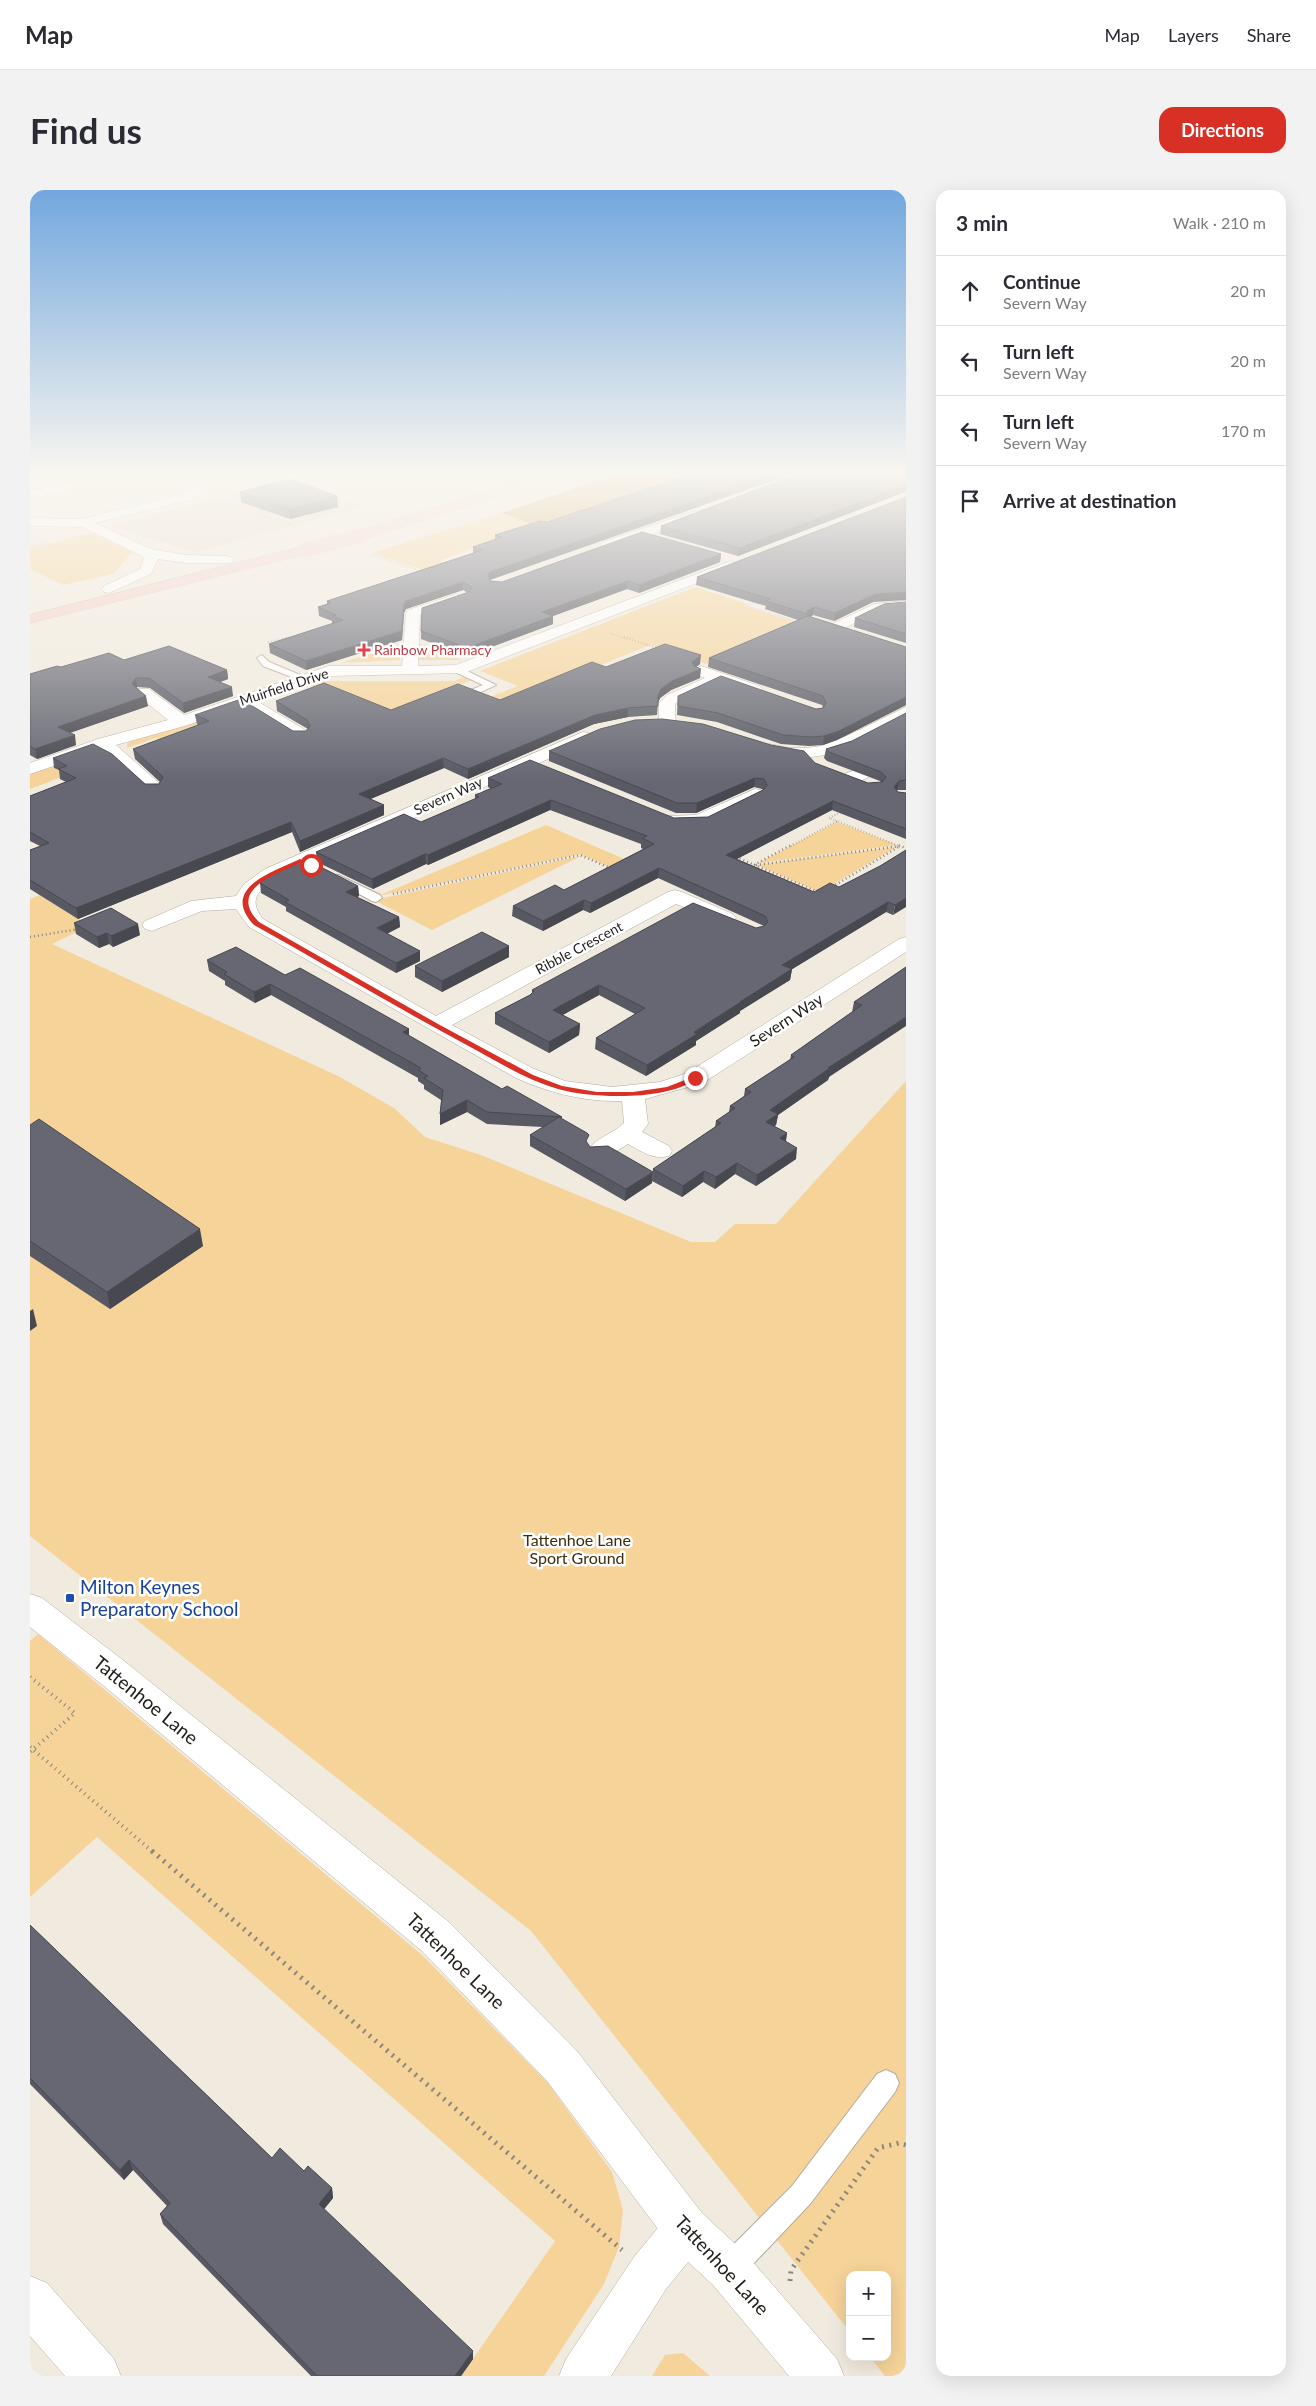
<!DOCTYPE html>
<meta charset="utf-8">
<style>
:root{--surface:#fff;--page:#f2f2f3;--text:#2b2b33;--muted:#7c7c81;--line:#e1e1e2;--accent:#d93025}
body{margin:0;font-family:Lato,sans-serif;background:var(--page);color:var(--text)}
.controls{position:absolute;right:15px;bottom:15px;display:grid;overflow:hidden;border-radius:10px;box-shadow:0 5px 20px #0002}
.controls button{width:45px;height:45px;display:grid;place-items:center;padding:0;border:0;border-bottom:1px solid var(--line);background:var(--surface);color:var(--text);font:25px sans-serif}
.stop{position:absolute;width:15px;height:15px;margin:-11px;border:4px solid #d93025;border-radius:50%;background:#fff}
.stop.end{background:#d93025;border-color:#fff;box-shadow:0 1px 5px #0008}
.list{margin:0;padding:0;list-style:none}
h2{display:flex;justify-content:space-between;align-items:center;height:65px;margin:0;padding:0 20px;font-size:21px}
h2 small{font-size:16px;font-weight:400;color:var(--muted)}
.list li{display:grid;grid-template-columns:32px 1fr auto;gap:15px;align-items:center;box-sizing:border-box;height:70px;padding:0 20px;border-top:1px solid var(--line)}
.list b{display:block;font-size:19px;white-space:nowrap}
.list p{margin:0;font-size:16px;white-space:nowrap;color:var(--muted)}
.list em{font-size:16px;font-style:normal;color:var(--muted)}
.icon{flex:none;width:28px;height:28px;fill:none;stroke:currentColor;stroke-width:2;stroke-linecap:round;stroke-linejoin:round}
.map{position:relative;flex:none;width:876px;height:2186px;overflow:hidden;border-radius:15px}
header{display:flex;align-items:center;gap:30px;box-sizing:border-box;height:70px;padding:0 25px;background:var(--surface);border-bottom:1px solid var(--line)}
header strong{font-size:24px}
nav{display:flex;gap:28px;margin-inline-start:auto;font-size:18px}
.intro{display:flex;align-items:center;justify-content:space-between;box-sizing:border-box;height:120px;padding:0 30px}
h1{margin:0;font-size:35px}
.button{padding:12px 22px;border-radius:15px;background:var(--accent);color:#fff;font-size:18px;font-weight:700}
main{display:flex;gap:30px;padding:0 30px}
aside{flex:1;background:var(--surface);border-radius:15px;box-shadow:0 5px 20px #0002}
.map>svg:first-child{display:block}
.built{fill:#e8ddca}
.green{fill:#f5d399}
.forest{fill:#cca256}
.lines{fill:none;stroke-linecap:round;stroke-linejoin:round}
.service-casing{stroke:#b3aca1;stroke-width:2}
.minor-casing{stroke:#b3aca1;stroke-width:1}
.tertiary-casing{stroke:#b3aca1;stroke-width:1}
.trunk-casing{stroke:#c9c9c8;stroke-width:1}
.path-far4{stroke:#8b867e;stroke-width:1;stroke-dasharray:0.5 2;stroke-linecap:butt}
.path-far3{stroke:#8b867e;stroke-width:2;stroke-dasharray:0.5 2.5;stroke-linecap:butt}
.path-far2{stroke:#8b867e;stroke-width:2.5;stroke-dasharray:1 3;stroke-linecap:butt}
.path-far1{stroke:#8b867e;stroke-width:4;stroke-dasharray:1 4.5;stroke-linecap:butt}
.path{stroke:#8b867e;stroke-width:5;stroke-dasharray:2 5.5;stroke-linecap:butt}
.service{fill:#fff;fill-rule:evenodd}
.minor{fill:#fff;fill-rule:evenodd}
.tertiary{fill:#fff;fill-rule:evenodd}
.trunk{fill:#f8ceca;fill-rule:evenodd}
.trunk-bridge-casing{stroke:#c9c9c8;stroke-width:14;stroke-linecap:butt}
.trunk-bridge{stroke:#f8ceca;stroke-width:14}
.wall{fill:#585963}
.shaded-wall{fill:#474850}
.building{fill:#666773;stroke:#474850}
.route{fill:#d93025}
.health-dot{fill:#e0444e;stroke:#fff;stroke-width:2}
.transit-dot{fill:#1a4fb4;stroke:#fff;stroke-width:2}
.labels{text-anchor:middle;stroke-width:5;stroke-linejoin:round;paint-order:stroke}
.far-health-label{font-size:14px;fill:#be3a42;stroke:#fff;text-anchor:start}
.far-street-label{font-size:14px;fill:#201e19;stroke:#fff}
.street-label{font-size:16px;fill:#201e19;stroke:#fff}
.park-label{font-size:16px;fill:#3e2d0b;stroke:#fff}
.near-transit-label{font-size:19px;fill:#164399;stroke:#fff;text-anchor:start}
.near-street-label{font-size:19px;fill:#201e19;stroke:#fff}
</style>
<header>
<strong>Map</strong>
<nav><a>Map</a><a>Layers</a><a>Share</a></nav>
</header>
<div class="intro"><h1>Find us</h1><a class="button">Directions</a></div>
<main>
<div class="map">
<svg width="876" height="2186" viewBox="0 0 876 2186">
<rect width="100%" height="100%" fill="#f1eade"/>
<!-- built -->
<path class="built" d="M287,299L334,317L164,362L81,336L208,303L214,305Z"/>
<!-- green -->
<path class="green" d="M472,323L503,335L409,371L455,387L450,398L343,364L344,362Z
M61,343L103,362L83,384L33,395L0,379V358Z
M666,397L717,414L714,416L770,433L676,474L620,455L414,539C369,523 325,506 278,496L286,491H424L434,487L442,490L416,500L450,511L488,496L450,481Z
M388,453L432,470H386Z
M371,454L370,470L310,473H311Z
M209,520L132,550L126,548L97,558V554L102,550L199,521Z
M51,566L77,570L0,599V584Z
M807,632L867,655L728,673Z
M516,635L610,676L596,684L550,664L348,706Z
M866,657L790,702L727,675Z
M551,666L402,740L344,710Z
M10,705L59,736L22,754L308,886L364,918L395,947L451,965L661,1052H685L705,1034H746L876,891V2180L867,2186H855L840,2167H857V2085H820V2142L501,1741L0,1346V709Z
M8,1444L392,1765L517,1892L582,1982L593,2020L589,2057L574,2094L514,2186H431L525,2051L67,1647L0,1707V1451Z
M653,2163L680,2186H622L635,2165Z"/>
<!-- forest -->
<path class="forest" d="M587,284H679L503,335L472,323Z"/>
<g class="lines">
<!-- service casing -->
<g class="service-casing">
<path id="service" d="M232,465L239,472L280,489L272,491L233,476L227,468Z
M425,478H431L466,495L442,506H436V502L453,495L425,482Z
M308,685L350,705L352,708L346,712L342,711L304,690L302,688L304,686Z
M856,1880L865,1884L869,1893L865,1902L780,2014L709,2089L699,2093L689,2089L685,2079L689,2069L762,1996L847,1884Z"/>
</g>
<!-- minor casing -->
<g class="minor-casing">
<path id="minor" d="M75,284H95L98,287L92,291L75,292L0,309V301Z
M172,284H184L168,308L65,333L121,359L156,365L196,366L201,367L203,370L201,373H156L128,369L121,384L79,403L74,402L72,399L74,396L110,379L114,369L112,366L52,337L0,336V328L52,329L160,302Z
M252,284H264L257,299L253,300L247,296Z
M345,284H366L364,287L329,296L323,292L325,289Z
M665,321L670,322L671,325L670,328L583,358H573L571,355L573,352Z
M701,371L708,375L706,378L434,483L301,486L227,511L277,541L279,545L277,549H265L212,516L158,535L86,555L130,594L133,598L130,602H118L71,560L0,584V573L68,549L138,530L107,505L105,502L107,499H119L154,525L299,476H372L376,423L378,420L427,404L434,408L432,411L390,425L388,476L426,475Z
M876,411V419L852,421L805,442L798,438L800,435L844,414Z
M671,476L730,496L732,499L730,502L724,504L690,493L649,511L645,514V532L643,536H631L629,532V513L637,505L675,488L665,484L663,481Z
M876,517V529C826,556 793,577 734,563L731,559L734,555L740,554L758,558H776L791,556L821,544Z
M553,542L559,543L562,547L559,551L249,687C231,699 216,707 233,729L406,826L638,702L645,700L652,702L703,724L706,728L703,732L696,734L646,714L422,835L502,878L535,891L582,897L630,892L657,883L869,749L876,747V762L673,893L615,909L618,934L612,942L639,956L642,961L639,966C623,970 611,961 598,954C585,962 575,970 560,966L557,961C565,948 583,944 594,933L592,911C555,912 519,903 486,888L219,737L206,719L172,721L122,741L115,739L112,735L115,731L161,711L206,706L214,694L235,679Z
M839,574L845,575L848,579C842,588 825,594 815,592L812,588L815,584Z
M725,599L731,600L734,604L731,608C699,624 672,643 634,634L632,630L634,626L666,625Z
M656,2016L672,2023L679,2039L672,2055L636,2099L581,2186H529L536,2169L604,2067L640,2023Z
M0,2086L17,2093L84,2169L91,2186H35L0,2146Z"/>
</g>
<!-- tertiary casing -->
<g class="tertiary-casing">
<path id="tertiary" d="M0,1404L12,1408L98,1474L420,1733L547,1861L672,2023L715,2063L807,2169L814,2186H759L683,2095L640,2055L517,1891L392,1761L74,1496L0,1437Z"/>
</g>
<!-- trunk casing -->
<g class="trunk-casing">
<path id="trunk" d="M513,284H532L530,287L337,348L332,349L325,345L327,342Z
M275,356L282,360L280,363L0,433V425Z"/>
</g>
<!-- path-far4 -->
<path class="path-far4" d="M542,297L582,284
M185,309L269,338
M0,356L14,353
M340,365L394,382
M727,411L716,416L770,432
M580,443L597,449
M252,449H256"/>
<!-- path-far3 -->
<path class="path-far3" d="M594,447L629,459
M238,452L255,448L259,450
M807,631L799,628L811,622
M761,656L807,631L869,656"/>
<!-- path-far2 -->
<path class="path-far2" d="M706,667L788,702
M724,675L763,654
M726,675L870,656L876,658
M802,697L870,656L866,654
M363,704L550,665L580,678
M0,747L49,739"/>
<!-- path-far1 -->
<path class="path-far1" d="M0,1487L45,1523L0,1562
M0,1557L123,1662"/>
<!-- path -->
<path class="path" d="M122,1661L592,2060
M760,2091L761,2080L848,1958L869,1953L876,1955"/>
<!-- service -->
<use href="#service" class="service"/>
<!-- minor -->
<use href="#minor" class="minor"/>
<!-- tertiary -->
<use href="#tertiary" class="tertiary"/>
<!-- trunk -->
<use href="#trunk" class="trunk"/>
<!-- trunk-bridge casing -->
<g class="trunk-bridge-casing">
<path id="trunk-bridge" d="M275,360L332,345"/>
</g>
<!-- trunk-bridge -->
<use href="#trunk-bridge" class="trunk-bridge"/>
</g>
<!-- wall -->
<path class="wall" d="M876,284V303L875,302L708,366L630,344L631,336Z
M210,302L307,306L308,317L260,329L211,312Z
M510,331L460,391L472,392L691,364L690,372L609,403L597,399L523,426V434L437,466L391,449V441L438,403L433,400L376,419L374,423L372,450L276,480L240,463L239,454L302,434V431L289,426L288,417L297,415V411L443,363V357L465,349V345Z
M667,387L843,412L804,431L783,425L781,427L876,457V515L807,550L793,555L779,556L751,554L687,532L647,525L648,506L786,519L793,518L792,515L678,477L679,468L768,430L735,419L736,416L666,395Z
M876,412V453L824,437L825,428Z
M94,470L197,480L198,489L190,492L203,506L154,523L120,498L107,497V498L118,516L40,543L46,555L7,569L0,565V484L31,477Z
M670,474L666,477L670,488L641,500L630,508L628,513L627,525L598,527L564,534L438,589L414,578L340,609L354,615V625L270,662L262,642L48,729L0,699V660L10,656L0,651V606L36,592L30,589L29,580L24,578L23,568L115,594H129L130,592L105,569L103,559L168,535L167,534L165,525L263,541H276L278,539L247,521L246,511L361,520L470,510L576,477Z
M876,523V600H867L868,602L876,603V649L802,620L707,669L784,702L809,697L850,676L876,660L863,725L856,722L762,779L760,790L710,821V823L666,851V855L616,886L565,859L566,848L605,824L569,805L532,825L550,834L549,845L519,863L465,834V823L500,805L502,803V800L734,736L628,688L560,723L553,720L513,741L482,726L483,716L534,700L613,659L611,658V654L520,620L398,675L396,674L343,699L287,672L286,662L391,632L445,609V605L461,599L458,597V588L644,628L678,627L733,600L732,599L724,597L666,623H646L519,571V561L785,573L838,593H851L850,591L797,571L794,568L796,559L822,551Z
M230,693L328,696L329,706L327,707L369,727L370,737L357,744L390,761V771L366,783L256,721V717L231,703Z
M44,733L110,745L83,757L79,754L69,758L46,744Z
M479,756V767L412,802L385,787V776Z
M177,770L255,785L379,839V846L472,899L532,927L531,929L560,957L622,993L595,1011L500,956V945L513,937L457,934L437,922L410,935V924L411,910L394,899V895L388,891V888L241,805L225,813L195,795V791L179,781Z
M876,777L799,887L798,890L748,925L746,935L744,936L757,943L756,951L766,969L726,996L705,984L685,999L673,992L652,1007L622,991L623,979L685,937L686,931L699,922L700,916L714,906L715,899L760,870L761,865L822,822L824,812Z
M0,935L173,1056L80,1119L0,1066Z
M0,1735L242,1968L274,1981L302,1998L303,2008L294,2019L443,2169L431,2186H281L133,2034L130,2024L137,2016L103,1980L94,1990L0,1894Z"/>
<!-- shaded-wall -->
<path class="shaded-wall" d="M742,284H762L460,390L457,394L458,386L460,382Z
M876,295L875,302L708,366L709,358Z
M307,306L308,317L260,329L259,319Z
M691,364L690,372L609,403V395Z
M598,391L597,399L523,426V434L437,466V458L512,422Z
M433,392V400L376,419L374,423L372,450L276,480V471L374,414L376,411Z
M876,402V410L843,412L804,431L805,423L845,404Z
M784,417L783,425L777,429V421Z
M671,465L670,474L661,481L662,472Z
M671,479L670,488L641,500L630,508L627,515L628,506L631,499L642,491Z
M197,480L198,489L179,496L178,487Z
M106,488L107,497L103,503L102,494Z
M202,497L203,506L154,523L153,513Z
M116,506L118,516L30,546L28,537Z
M876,507V515L807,550L793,555L794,546Z
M598,518V527L564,534L438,589V579L565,525Z
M45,545L46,555L7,569L5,559Z
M413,568L414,578L329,614V604Z
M725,588L724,597L666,623L667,613Z
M869,591L867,600L864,597Z
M521,610L520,620L398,675V665Z
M803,611L802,620L695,675L696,665Z
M354,615V625L270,662V651Z
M261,632L262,642L48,729L46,718Z
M395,664L396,674L343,699L342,689Z
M629,678L628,688L560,723L561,713Z
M328,696L329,706L317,712L316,702Z
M876,708V717L863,725L865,715Z
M554,710L553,720L513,741V731Z
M858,712L856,722L751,786L752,775Z
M369,727L370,737L347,748V738Z
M108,734L110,745L83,757L81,746Z
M77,743L79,754L69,758L67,747Z
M479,756V767L412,802V791Z
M390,761V771L366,783V773Z
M762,779L760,790L710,821V823L666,851V855L616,886L617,875L710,812Z
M240,794L241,805L225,813L224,802Z
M569,795V805L522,831L523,820Z
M876,827V836L799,887L798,890L748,925L746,935L734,943L736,932L740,920L798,878Z
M550,834L549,845L519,863V852Z
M379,839V850L373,842Z
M437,910V922L410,935V924Z
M757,943L755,955L750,948Z
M767,958L766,969L726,996L727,985Z
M707,973L705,984L685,999L686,987Z
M674,981L673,992L652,1007L653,996Z
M623,982L622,993L595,1011L596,999Z
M170,1039L173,1056L80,1119L77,1102Z
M3,1119L7,1136L0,1141V1121Z
M99,1970L103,1980L94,1990L90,1980Z
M302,1998L303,2008L291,2023L289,2014Z
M443,2161V2169L431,2186H425Z"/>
<!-- building -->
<path class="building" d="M661,284H742L460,382L458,386L460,391L472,392L612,342L691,364L609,395L598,391L512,422L523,426L437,458L391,441L392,418L439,402L442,397L433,392L376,411L374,414L372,441L276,471L239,454L313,430L302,426L306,425L288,417L301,413L297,411L453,360L443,357L472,347L465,345L510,331L517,332Z
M768,284H876V295L709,358L631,336Z
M260,289L307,306L259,319L210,302Z
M876,307V402L845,404L805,423L784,417L777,421V424L736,411L740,409L667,387Z
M876,412V444L825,428L854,414Z
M778,426L876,457V507L809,541L794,546L780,547L753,545L688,523L648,516V506L691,486L786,519L793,518L796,513L793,506L679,468Z
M635,454L671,465L662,472L664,476L671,479L642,491L631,499L628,506V516L598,518L565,525L438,579L413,568L329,604L354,615L270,651L261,632L46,718L0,690V660L19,653L0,642V606L46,588L28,579L37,576L23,568L63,554L82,564L115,594H129L133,587L103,559L179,531L165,525L211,509L263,541H276L280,536L277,530L246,511L294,493L361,520L428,494L470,510L562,472L576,477Z
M139,456L197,480L178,487L202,497L153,513L119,488H106L102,494L116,506L28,537L45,545L5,559L0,556V484L27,476L31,477L79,463L94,470Z
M876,523V590L869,591L864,597L868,602L876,603V639L803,611L696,665L784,702L800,693L809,697L850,676L876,660V708L865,715L858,712L752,775L762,779L710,812H711L664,842L667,844L617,875L566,848L615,818L569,795L523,820L550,834L519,852L465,823L500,805L504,801L502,800L663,713L726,738L734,736L738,732L735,726L629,678L561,713L554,710L513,731L483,716L525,695L534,700L624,654L612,648L617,646L521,610L398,665L395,664L342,689L286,662L374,624L391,632L449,607L445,605L472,594L458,588L500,570L644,628L678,627L733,600L737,595L734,589L725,588L667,613H647L519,561L570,539L605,530L632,529L673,534L741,555L774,561L785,573L838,593L852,592L856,587L851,582L799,562L796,559L822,551Z
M275,669L328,696L316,702L369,727L347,738L390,761L366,773L255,712L259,710L230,693L243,683Z
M81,718L108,734L81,746L77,743L67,747L44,733Z
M452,742L479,756L412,791L385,776Z
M206,757L255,785L270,778L379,839L373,842L472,899L477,896L532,927L457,922L437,910L410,924L413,900L394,888L398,886L388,880L391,878L240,794L224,802L194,784L197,782L177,770Z
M876,777V827L798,878H800L740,920L748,924L736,932L757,943L750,948L767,958L727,985L707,973L686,987L674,981L653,996L623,979L691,933L686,931L705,918L700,916L721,902L715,899L764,867L761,865L832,815L824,812Z
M529,927L557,943L559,945L556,951L560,957L578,956L623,982L596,999L500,945Z
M9,929L170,1039L77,1102L0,1051V935Z
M0,1735L242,1968L250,1958L274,1981L278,1976L302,1998L289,2014L443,2161L425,2186H287L130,2024L140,2013L99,1970L90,1980L0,1888Z"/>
<!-- sky -->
<linearGradient id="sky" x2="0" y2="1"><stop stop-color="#72a7de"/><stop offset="0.48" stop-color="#f9f6f0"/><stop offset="1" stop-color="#f9f6f0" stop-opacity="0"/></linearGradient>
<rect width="876" height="590" fill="url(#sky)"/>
<!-- route -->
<path class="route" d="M270,669L284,675L281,676L272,672C248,684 196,699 229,732L408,834L503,885L532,896L567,902H603L637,897L665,886L668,888C638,911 564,909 528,899C494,889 463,869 433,853C362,815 294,774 224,735C189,698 243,682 270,669Z"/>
<!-- markers -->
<path class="health-dot" d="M331.5 452.5h5v5h5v5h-5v5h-5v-5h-5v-5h5z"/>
<rect class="transit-dot" x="35" y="1403" width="10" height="10" rx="2.5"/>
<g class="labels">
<!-- far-health labels -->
<g class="far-health-label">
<text x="344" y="465">Rainbow Pharmacy</text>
</g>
<!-- far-street labels -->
<g class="far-street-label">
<text transform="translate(254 497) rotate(-18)" y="5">Muirfield Drive</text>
<text transform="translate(418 606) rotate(-24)" y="5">Severn Way</text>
<text transform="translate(549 758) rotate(-28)" y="5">Ribble Crescent</text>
</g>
<!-- street labels -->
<g class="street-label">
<text transform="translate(756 830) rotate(-33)" y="6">Severn Way</text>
</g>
<!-- park labels -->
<g class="park-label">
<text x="547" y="1356">Tattenhoe Lane<tspan x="547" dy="18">Sport Ground</tspan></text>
</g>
<!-- near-transit labels -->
<g class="near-transit-label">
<text x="50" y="1404">Milton Keynes<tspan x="50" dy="22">Preparatory School</tspan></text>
</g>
<!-- near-street labels -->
<g class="near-street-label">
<text transform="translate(116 1510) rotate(39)" y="7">Tattenhoe Lane</text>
<text transform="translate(426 1771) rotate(44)" y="7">Tattenhoe Lane</text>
<text transform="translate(692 2075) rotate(47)" y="7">Tattenhoe Lane</text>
</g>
</g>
</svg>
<div class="controls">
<button>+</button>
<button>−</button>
</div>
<div class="stop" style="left:281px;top:675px"></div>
<div class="stop end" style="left:665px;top:888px"></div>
</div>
<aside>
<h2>3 min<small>Walk · 210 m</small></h2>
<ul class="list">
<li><svg class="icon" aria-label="ahead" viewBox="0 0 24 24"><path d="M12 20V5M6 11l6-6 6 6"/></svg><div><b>Continue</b><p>Severn Way</p></div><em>20 m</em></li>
<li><svg class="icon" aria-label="left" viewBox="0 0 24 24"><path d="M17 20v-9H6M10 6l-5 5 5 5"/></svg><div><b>Turn left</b><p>Severn Way</p></div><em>20 m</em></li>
<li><svg class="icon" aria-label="left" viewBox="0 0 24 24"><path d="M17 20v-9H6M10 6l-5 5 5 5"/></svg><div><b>Turn left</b><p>Severn Way</p></div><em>170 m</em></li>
<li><svg class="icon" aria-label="arrive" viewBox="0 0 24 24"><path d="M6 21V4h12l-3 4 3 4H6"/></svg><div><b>Arrive at destination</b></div></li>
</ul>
</aside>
</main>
